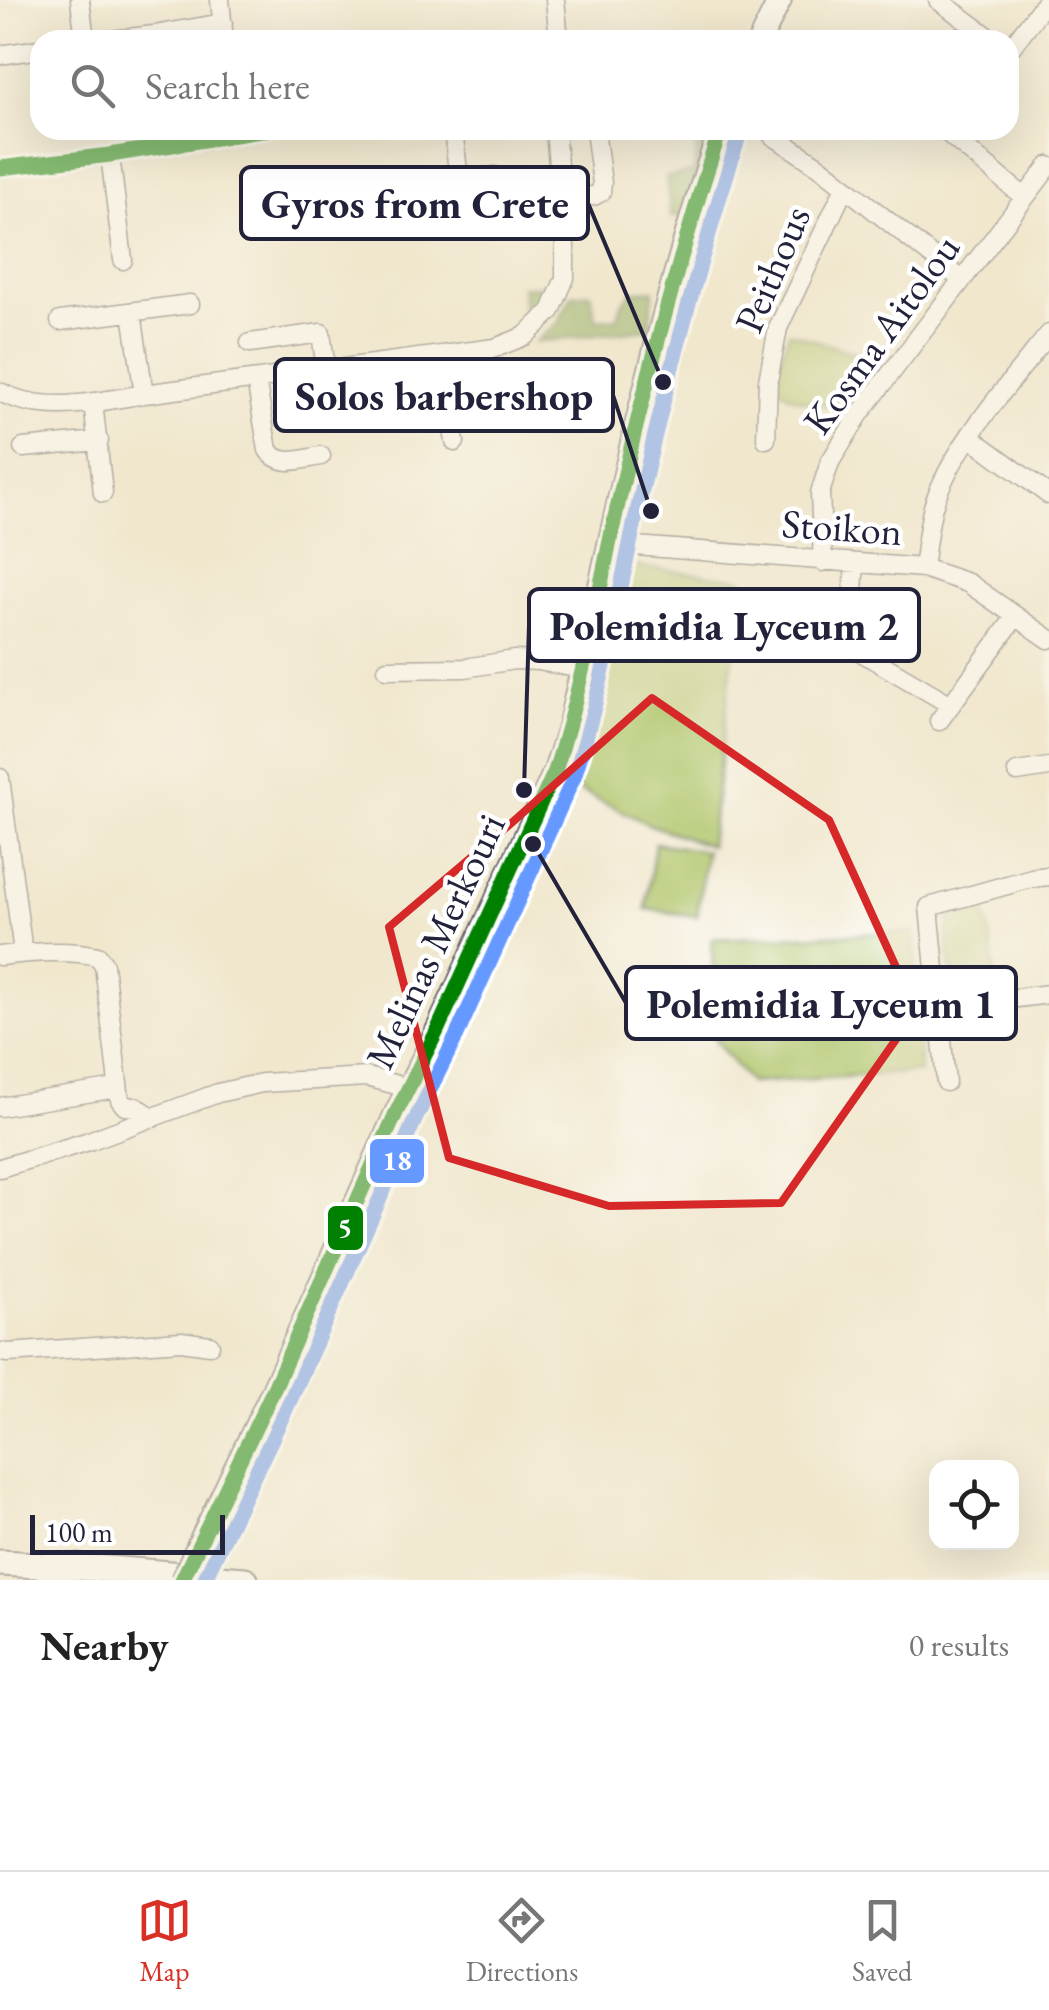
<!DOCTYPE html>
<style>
:root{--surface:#fff;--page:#f2f2f2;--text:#222;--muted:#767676;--line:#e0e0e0;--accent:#d93025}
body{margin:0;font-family:"EB Garamond",serif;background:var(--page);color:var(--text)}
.controls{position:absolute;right:30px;bottom:30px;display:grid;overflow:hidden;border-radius:20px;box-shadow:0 10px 40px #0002}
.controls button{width:90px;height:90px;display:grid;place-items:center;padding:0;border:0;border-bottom:2px solid var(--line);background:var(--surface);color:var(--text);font:50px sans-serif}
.scale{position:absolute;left:30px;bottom:25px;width:195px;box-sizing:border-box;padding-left:10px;border:5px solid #22223b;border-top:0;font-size:28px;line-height:35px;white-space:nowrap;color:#22223b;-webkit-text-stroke:8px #fff;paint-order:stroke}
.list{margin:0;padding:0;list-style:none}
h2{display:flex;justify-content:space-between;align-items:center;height:130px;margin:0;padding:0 40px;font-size:42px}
h2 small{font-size:32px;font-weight:400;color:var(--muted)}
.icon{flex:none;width:55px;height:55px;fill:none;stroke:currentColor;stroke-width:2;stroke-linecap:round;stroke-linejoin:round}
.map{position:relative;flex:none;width:1049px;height:1580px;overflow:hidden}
.search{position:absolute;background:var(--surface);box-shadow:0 10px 40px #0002;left:30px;right:30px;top:30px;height:110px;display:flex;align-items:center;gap:25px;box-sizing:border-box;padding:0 35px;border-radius:30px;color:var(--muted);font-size:38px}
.sheet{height:290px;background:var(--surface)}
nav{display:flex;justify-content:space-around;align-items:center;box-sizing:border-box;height:140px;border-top:2px solid var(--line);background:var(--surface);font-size:28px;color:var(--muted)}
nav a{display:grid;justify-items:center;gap:5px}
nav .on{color:var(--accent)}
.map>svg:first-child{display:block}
.green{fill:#afc468;stroke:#687352;stroke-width:2.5}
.forest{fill:#8baa5c;stroke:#56664c;stroke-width:2.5}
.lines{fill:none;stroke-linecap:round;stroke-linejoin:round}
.minor-casing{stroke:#6a676e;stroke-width:21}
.major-casing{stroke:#6a676e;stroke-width:26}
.highway-casing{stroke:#6a676e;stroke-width:29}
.minor{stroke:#fff;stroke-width:18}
.major{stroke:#fff;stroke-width:22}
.highway{stroke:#fff;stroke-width:25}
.major-bridge-casing{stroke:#6a676e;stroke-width:26;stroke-linecap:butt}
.major-bridge{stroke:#fff;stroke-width:22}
.bus-1-casing{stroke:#fff;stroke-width:22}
.bus-2-casing{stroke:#fff;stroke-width:22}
.bus-1{stroke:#008000;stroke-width:15}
.bus-2{stroke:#69f;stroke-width:15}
.marked{fill:none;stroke:#d62828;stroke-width:8;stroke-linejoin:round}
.labels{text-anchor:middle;stroke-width:9;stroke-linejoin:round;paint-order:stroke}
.street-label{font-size:40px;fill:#22223b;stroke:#fff}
.leader{fill:none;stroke:#22223b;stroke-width:4}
.callout-dot{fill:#22223b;stroke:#fff;stroke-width:4}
.callout{fill:#fff;stroke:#22223b;stroke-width:4}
.callout-label{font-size:42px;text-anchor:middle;font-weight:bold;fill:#22223b}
.line-badge{stroke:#fff;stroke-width:4}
.badge-label{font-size:28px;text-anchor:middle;font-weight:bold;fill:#fff}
</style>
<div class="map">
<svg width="1049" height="1580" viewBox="0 0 1049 1580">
<rect width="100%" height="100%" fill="#fff"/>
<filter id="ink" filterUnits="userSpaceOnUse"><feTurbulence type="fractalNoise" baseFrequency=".01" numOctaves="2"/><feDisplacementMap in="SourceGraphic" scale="20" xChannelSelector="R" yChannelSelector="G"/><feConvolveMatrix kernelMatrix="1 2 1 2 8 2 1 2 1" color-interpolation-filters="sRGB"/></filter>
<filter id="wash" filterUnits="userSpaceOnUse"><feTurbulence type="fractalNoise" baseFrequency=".0048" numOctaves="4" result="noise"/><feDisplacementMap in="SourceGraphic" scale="40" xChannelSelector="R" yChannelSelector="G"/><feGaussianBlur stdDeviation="2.25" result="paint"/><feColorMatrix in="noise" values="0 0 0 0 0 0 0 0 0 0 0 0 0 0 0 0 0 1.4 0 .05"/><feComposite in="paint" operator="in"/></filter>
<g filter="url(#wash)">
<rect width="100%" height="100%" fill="#f0e7cd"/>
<!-- green -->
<path class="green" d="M789,332L870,358L878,367L846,409C828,405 777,401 777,379C777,364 785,346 789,332Z
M623,565L742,579L710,846L651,825L575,788L587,750Z
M655,843L706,851L697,916L646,909Z
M983,903L991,939L996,985L968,991C965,988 958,984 955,980C948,971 945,924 952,914C958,906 974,905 983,903Z
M914,932L920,1072L750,1083L715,1040L712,939Z"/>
<!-- forest -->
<path class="forest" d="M694,130H710L682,216L671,217L666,177L693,172L696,156Z
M556,285L542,308L524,320L522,287Z
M654,290L649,329L535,342L558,323L572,295L591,293L596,320L618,318L622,303L633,291Z"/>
</g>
<g filter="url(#ink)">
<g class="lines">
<!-- minor casing -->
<g class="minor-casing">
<path id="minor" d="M80,0L85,40
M220,0L224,40
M555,0L559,40
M938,0L993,40
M111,40L154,35L223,23
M1009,50L1047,0
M0,55L40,49
M453,130L459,179
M944,130L1024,197
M772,135L820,167L962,280
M110,155L123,260
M0,168L110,155L267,130
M371,190L495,176
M561,198L594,196L601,192L602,183L595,130
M132,313L144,394
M60,321L190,304
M250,343L321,333L326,370
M442,355L455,442
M256,380L268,450C281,468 302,459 321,456
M0,392C45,415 96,402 144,394L495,348L525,336L551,311L565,278V246L555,130
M93,402L103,493
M970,437L1049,495
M766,439L768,381L778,328L845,187
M23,448L99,441
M610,544L923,568L968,583L1049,639
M823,562L820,493L830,462L859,415L1049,166
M855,564L849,645L951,705
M923,568C926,548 928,526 933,507C949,451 1012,380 1049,334
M387,669L465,668L514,660L538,661L582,669
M939,721L1016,616
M1017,772L1049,767
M0,778L23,953
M0,956C31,952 67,949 98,956L104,965L120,1100L125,1106L137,1107L153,1118
M938,1008L1049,994
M946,1082L929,907L1032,878L1049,876
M0,1107L117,1088
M0,1168L86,1142L218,1093L262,1083L367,1077L408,1088
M0,1352L8,1353L181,1341L210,1345"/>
</g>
<!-- major casing -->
<g class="major-casing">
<path id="major" d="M760,40L780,0
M199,1544L271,1395L396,1113L437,1031L555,771L569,728C613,528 653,324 720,130"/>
</g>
<!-- highway casing -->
<g class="highway-casing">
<path id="highway" d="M0,1563L95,1568L245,1580"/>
</g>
<!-- minor -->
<use href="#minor" class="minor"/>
<!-- major -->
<use href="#major" class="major"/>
<!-- highway -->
<use href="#highway" class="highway"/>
<!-- major-bridge casing -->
<g class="major-bridge-casing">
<path id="major-bridge" d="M182,1580L199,1544"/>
</g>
<!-- major-bridge -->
<use href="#major-bridge" class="major-bridge"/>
<!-- bus-1 casing -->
<g class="bus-1-casing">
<path id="bus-1" d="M0,168L110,155L267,130
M182,1580L271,1395L396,1113L437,1031L555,771C583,684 598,593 618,504C646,378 680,253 720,130"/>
</g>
<!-- bus-2 casing -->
<g class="bus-2-casing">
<path id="bus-2" d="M204,1580L289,1403L414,1122L455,1039L574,777C603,688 618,595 639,503C667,379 700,257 739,136"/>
</g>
<!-- bus-1 -->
<use href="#bus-1" class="bus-1"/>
<!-- bus-2 -->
<use href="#bus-2" class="bus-2"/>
</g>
</g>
<!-- marked area -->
<path d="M0 0H1049V1580H0ZM652,698L829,820L916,1011L781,1203L609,1206L449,1158L389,927L508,826Z" fill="#f0e7cd" fill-opacity=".55" fill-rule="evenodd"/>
<path class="marked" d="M652,698L829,820L916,1011L781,1203L609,1206L449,1158L389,927L508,826Z"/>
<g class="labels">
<!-- street labels -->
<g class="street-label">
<text transform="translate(772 269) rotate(-67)" y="14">Peithous</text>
<text transform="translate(881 334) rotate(-54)" y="14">Kosma Aitolou</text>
<text transform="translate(842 527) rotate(4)" y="14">Stoikon</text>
<text transform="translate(435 941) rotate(-65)" y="14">Melinas Merkouri</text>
</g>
</g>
<!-- callouts -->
<path class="leader" d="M663 382L588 203M651 511L613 395M524 790L529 625M533 844L626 1003"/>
<g class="callout-dot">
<circle cx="663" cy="382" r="10"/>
<circle cx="651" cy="511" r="10"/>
<circle cx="524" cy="790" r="10"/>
<circle cx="533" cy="844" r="10"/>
</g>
<g class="callout">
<rect x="241" y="167" width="347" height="72" rx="10"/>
<rect x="275" y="359" width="338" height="72" rx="10"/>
<rect x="529" y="589" width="390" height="72" rx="10"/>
<rect x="626" y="967" width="390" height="72" rx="10"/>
</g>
<g class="callout-label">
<text x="415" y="218">Gyros from Crete</text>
<text x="444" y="410">Solos barbershop</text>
<text x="724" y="640">Polemidia Lyceum 2</text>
<text x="821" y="1018">Polemidia Lyceum 1</text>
</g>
<g class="line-badge">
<rect x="368" y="1137" width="58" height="48" rx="10" fill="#69f"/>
<rect x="326" y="1204" width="39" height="48" rx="10" fill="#008000"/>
</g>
<g class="badge-label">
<text x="397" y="1170">18</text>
<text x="345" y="1237">5</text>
</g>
</svg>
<div class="controls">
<button><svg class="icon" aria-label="locate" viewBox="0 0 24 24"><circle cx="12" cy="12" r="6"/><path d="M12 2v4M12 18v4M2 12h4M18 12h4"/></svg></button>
</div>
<div class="scale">100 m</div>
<div class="search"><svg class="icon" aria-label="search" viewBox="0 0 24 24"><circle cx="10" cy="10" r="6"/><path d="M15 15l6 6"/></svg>Search here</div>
</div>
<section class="sheet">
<h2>Nearby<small>0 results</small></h2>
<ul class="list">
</ul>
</section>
<nav>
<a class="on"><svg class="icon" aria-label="map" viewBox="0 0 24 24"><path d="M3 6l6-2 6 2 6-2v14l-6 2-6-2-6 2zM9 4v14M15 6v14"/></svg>Map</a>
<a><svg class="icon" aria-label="directions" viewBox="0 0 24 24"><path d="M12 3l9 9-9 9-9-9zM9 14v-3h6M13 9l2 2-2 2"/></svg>Directions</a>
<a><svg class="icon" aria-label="saved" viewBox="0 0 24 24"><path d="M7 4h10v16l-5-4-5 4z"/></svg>Saved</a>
</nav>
